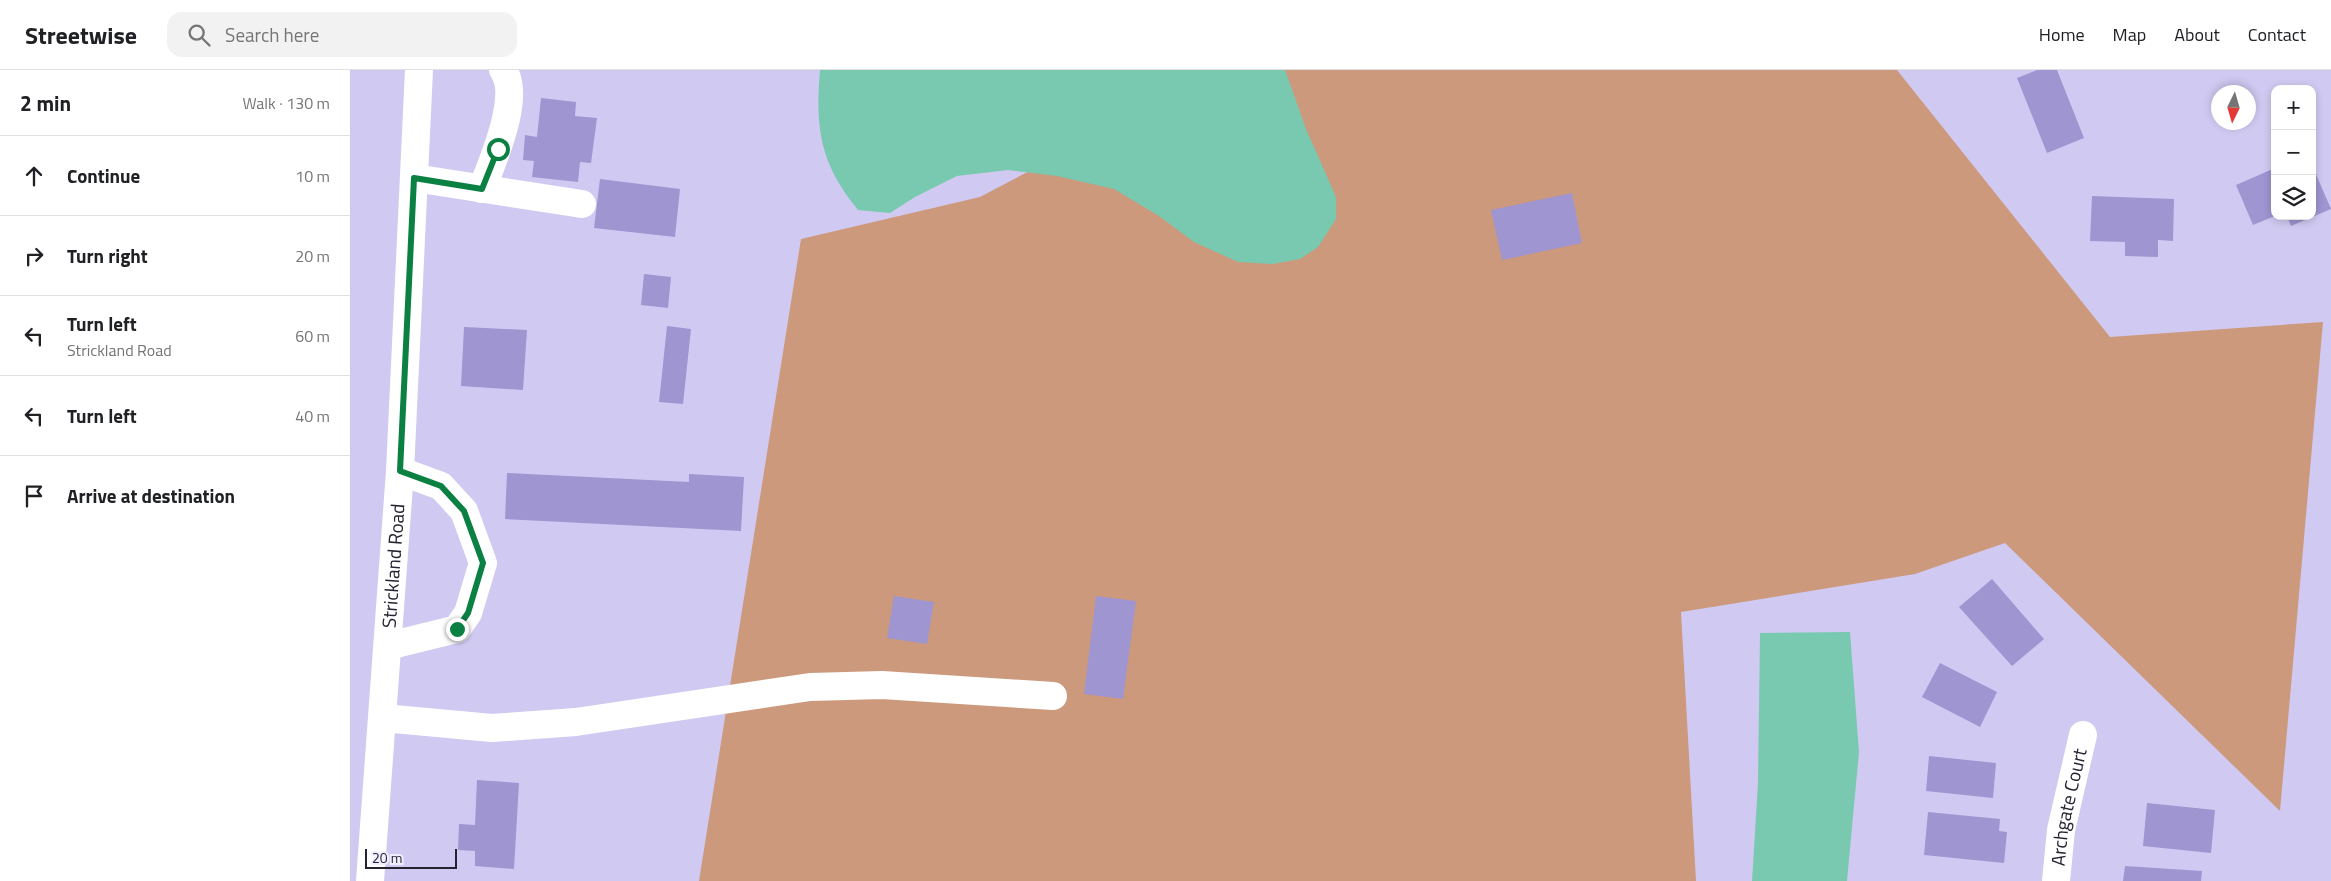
<!DOCTYPE html>
<meta charset="utf-8">
<style>
:root{--surface:#fff;--page:#f2f2f2;--text:#202124;--muted:#757577;--line:#e0e0e0}
body{margin:0;font-family:"Titillium Web",sans-serif;background:var(--page);color:var(--text)}
.controls{position:absolute;right:15px;top:15px;display:grid;overflow:hidden;border-radius:10px;box-shadow:0 2px 8px #0003}
.controls button{width:45px;height:45px;display:grid;place-items:center;padding:0;border:0;border-bottom:1px solid var(--line);background:var(--surface);color:var(--text);font:25px sans-serif}
.compass{position:absolute;left:1861px;top:15px;width:45px;height:45px;border-radius:50%;background:var(--surface);box-shadow:0 2px 8px #0003;rotate:185deg}
.scale{position:absolute;left:15px;bottom:12px;width:92px;box-sizing:border-box;padding-left:5px;border:2px solid #252231;border-top:0;font-size:14px;line-height:18px;white-space:nowrap;color:#252231;-webkit-text-stroke:4px #f1efff;paint-order:stroke}
.stop{position:absolute;width:15px;height:15px;margin:-11px;border:4px solid #0b8043;border-radius:50%;background:#fff}
.stop.end{background:#0b8043;border-color:#fff;box-shadow:0 1px 5px #0008}
.list{margin:0;padding:0;list-style:none}
h2{display:flex;justify-content:space-between;align-items:center;height:65px;margin:0;padding:0 20px;font-size:21px}
h2 small{font-size:16px;font-weight:400;color:var(--muted)}
.list li{display:grid;grid-template-columns:32px 1fr auto;gap:15px;align-items:center;box-sizing:border-box;height:80px;padding:0 20px;border-top:1px solid var(--line)}
.list b{display:block;font-size:19px;white-space:nowrap}
.list p{margin:0;font-size:16px;white-space:nowrap;color:var(--muted)}
.list em{font-size:16px;font-style:normal;color:var(--muted)}
.icon{flex:none;width:28px;height:28px;fill:none;stroke:currentColor;stroke-width:2;stroke-linecap:round;stroke-linejoin:round}
.map{position:relative;flex:none;width:1981px;height:811px;overflow:hidden}
header{display:flex;align-items:center;gap:30px;box-sizing:border-box;height:70px;padding:0 25px;background:var(--surface);border-bottom:1px solid var(--line)}
header strong{font-size:24px}
nav{display:flex;gap:28px;margin-inline-start:auto;font-size:18px}
.search{width:350px;height:45px;background:var(--page);display:flex;align-items:center;gap:12px;box-sizing:border-box;padding:0 18px;border-radius:15px;color:var(--muted);font-size:19px}
main{display:flex}
aside{flex:1;background:var(--surface)}
.map>svg:first-child{display:block}
.green{fill:#cc997c}
.water{fill:#79c9b0}
.building{fill:#9e95d1}
.lines{fill:none;stroke-linecap:round;stroke-linejoin:round}
.minor{stroke:#fff;stroke-width:28}
.route{stroke:#0b8043;stroke-width:6}
.labels{text-anchor:middle;stroke-width:4.5;stroke-linejoin:round;paint-order:stroke}
.street-label{font-size:19px;fill:#252231;stroke:#f1efff}
</style>
<header>
<strong>Streetwise</strong>
<div class="search"><svg class="icon" aria-label="search" viewBox="0 0 24 24"><circle cx="10" cy="10" r="6"/><path d="M15 15l6 6"/></svg>Search here</div>
<nav><a>Home</a><a>Map</a><a>About</a><a>Contact</a></nav>
</header>
<main>
<aside>
<h2>2 min<small>Walk · 130 m</small></h2>
<ul class="list">
<li><svg class="icon" aria-label="ahead" viewBox="0 0 24 24"><path d="M12 20V5M6 11l6-6 6 6"/></svg><div><b>Continue</b></div><em>10 m</em></li>
<li><svg class="icon" aria-label="right" viewBox="0 0 24 24"><path d="M7 20v-9h11M14 6l5 5-5 5"/></svg><div><b>Turn right</b></div><em>20 m</em></li>
<li><svg class="icon" aria-label="left" viewBox="0 0 24 24"><path d="M17 20v-9H6M10 6l-5 5 5 5"/></svg><div><b>Turn left</b><p>Strickland Road</p></div><em>60 m</em></li>
<li><svg class="icon" aria-label="left" viewBox="0 0 24 24"><path d="M17 20v-9H6M10 6l-5 5 5 5"/></svg><div><b>Turn left</b></div><em>40 m</em></li>
<li><svg class="icon" aria-label="arrive" viewBox="0 0 24 24"><path d="M6 21V4h12l-3 4 3 4H6"/></svg><div><b>Arrive at destination</b></div></li>
</ul>
</aside>
<div class="map">
<svg width="1981" height="811" viewBox="0 0 1981 811">
<rect width="100%" height="100%" fill="#d0caf2"/>
<!-- green -->
<path class="green" d="M771,0H1547L1760,267L1973,252L1930,741L1655,473L1565,504L1331,542L1346,811H349L451,169L630,127L771,53Z"/>
<!-- water -->
<path class="water" d="M470,0H935L956,59L986,127V149L968,177L950,189L923,194L888,192L844,172L809,146L764,119L707,106L658,100L607,106L565,127L540,143L508,140C470,94 465,58 470,0Z
M1500,562L1509,682L1497,811H1402L1408,713L1410,563Z"/>
<!-- building -->
<path class="building" d="M1687,0H1707L1734,68L1697,83L1667,8Z
M191,28L226,32L225,46L247,48L241,93L230,92L228,112L182,107L184,91L173,90L175,65L187,67Z
M1962,95L1981,139L1941,156L1937,146H1962Z
M1925,98V146L1903,155L1886,115Z
M250,109L330,119L325,167L244,158Z
M1222,123L1232,173L1152,190L1141,140Z
M1742,126L1824,129L1823,171L1808,170V187L1775,186V172L1740,171Z
M294,204L321,207L318,238L291,235Z
M317,256L341,259L333,334L309,332Z
M114,257L177,260L173,320L111,316Z
M157,403L339,412V404L394,407L391,461L155,449Z
M1642,509L1694,569L1662,596L1609,537Z
M544,526L584,532L577,574L537,568Z
M746,526L786,531L773,629L734,624Z
M1590,593L1647,622L1630,657L1572,627Z
M1579,686L1646,693L1643,728L1576,721Z
M127,710L169,713L164,799L125,796V781L108,780L109,754L125,755Z
M1797,733L1865,740L1861,783L1793,776Z
M1578,742L1650,749L1649,761L1657,762L1654,793L1574,785Z
M1775,796L1852,801L1851,811H1773Z"/>
<g class="lines">
<!-- minor -->
<g class="minor">
<path d="M64,108L232,134"/>
<path d="M132,119C142,92 172,26 153,0"/>
<path d="M38,576L107,559L118,543L133,493L114,441L91,416L50,401"/>
<path d="M33,648L142,658L226,652L460,617L532,615L703,626"/>
<path id="s1" d="M20,811L50,401L69,0"/>
<path id="s2" d="M1706,811L1711,760L1733,665"/>
</g>
</g>
<g class="lines">
<!-- route -->
<path class="route" d="M107,559L118,543L133,493L114,441L91,416L50,401L64,108L132,119L148,79"/>
</g>
<g class="labels">
<!-- street labels -->
<g class="street-label">
<text dy="7" stroke="none"><textPath href="#s1" startOffset="316">Strickland Road</textPath></text>
<text dy="7" stroke="none"><textPath href="#s2" startOffset="75">Archgate Court</textPath></text>
</g>
</g>
</svg>
<div class="controls">
<button>+</button>
<button>−</button>
<button><svg class="icon" aria-label="layers" viewBox="0 0 24 24"><path d="M12 4l9 5-9 5-9-5zM3 14l9 5 9-5"/></svg></button>
</div>
<svg class="compass" viewBox="-18 -18 36 36"><path d="M0-13l5 13h-10z" fill="#e53935"/><path d="M0 13l5-13h-10z" fill="#757577"/></svg>
<div class="scale">20 m</div>
<div class="stop" style="left:148px;top:79px"></div>
<div class="stop end" style="left:107px;top:559px"></div>
</div>
</main>
